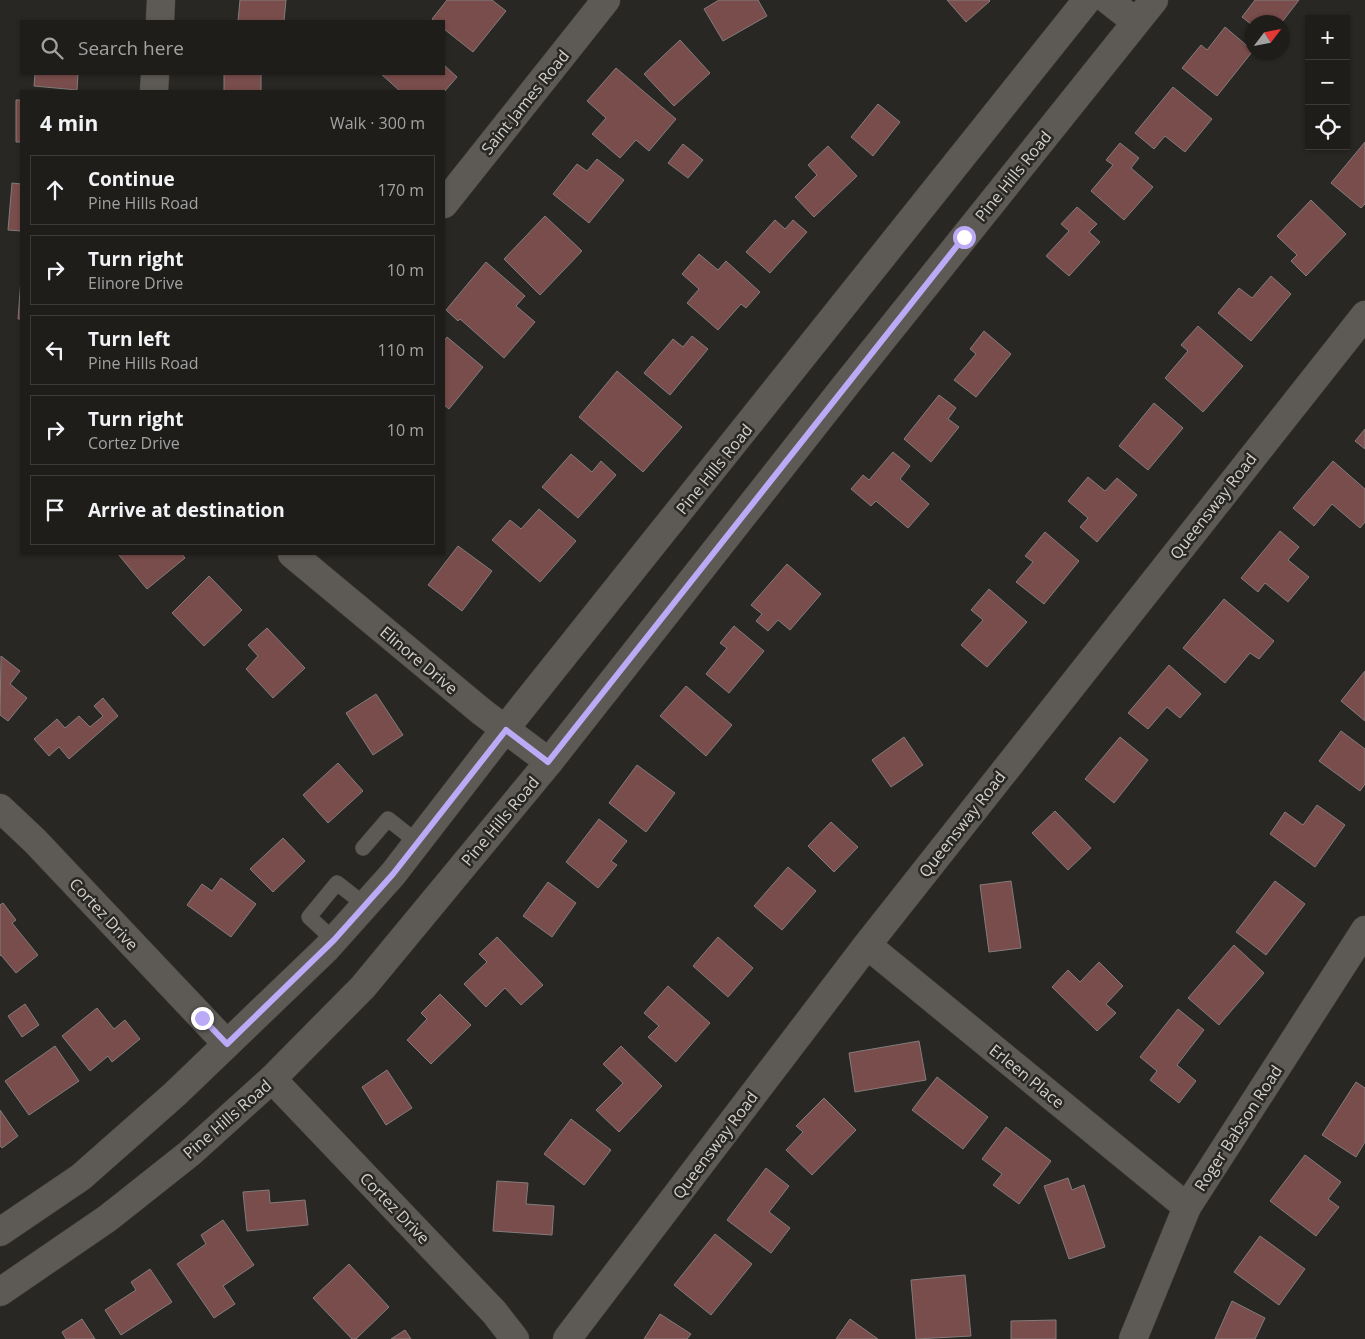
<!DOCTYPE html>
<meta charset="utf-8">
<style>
:root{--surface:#1f1d1a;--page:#2c2a27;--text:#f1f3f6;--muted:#a1a2a2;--line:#3c3b39}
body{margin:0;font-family:"Open Sans",sans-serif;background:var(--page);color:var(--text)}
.controls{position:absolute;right:15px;top:15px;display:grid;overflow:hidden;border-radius:0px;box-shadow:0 1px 4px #0004}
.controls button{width:45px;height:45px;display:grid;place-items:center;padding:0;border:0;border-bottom:1px solid var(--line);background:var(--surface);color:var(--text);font:25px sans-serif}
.compass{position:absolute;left:1245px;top:15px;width:45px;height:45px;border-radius:50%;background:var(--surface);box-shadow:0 1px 4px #0004;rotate:58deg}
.stop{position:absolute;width:15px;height:15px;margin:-11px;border:4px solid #bbaaf6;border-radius:50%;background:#fff}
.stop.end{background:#bbaaf6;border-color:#fff;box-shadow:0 1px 5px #0008}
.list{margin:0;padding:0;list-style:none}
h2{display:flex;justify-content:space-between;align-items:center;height:65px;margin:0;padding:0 20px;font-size:21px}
h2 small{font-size:16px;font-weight:400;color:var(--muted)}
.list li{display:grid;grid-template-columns:32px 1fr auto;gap:15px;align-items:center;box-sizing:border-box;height:70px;margin:0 10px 10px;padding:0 10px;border:1px solid var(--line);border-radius:0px}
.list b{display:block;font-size:19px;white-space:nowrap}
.list p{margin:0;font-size:16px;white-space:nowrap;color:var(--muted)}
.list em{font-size:16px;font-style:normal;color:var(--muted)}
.icon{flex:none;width:28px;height:28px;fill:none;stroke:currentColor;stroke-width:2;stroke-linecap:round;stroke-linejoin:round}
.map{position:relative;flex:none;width:1365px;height:1339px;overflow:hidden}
.search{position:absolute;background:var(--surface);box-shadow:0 1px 4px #0004;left:20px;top:20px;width:425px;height:55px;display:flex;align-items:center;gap:12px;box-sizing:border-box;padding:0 18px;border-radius:0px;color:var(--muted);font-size:19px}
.panel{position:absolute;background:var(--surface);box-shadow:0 1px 4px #0004;left:20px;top:90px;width:425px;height:465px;border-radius:0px}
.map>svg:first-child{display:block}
.building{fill:#784d4b;stroke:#837c7c}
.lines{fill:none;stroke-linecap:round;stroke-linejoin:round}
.service-casing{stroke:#44423e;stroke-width:16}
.minor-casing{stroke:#44423e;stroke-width:29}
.secondary-casing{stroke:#44423e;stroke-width:29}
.service{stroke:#5d5a56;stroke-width:15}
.minor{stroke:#5d5a56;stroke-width:28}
.secondary{stroke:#5d5a56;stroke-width:28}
.route{stroke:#bbaaf6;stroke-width:6}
.labels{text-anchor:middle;stroke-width:5;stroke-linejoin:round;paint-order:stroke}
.street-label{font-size:16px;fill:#d2d1ce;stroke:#292723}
</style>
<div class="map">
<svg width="1365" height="1339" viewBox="0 0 1365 1339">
<rect width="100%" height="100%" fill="#292723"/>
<!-- building -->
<path class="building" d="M240,0H286L284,21H238Z
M447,0H492L506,11L473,52L444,29V21H435L432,19Z
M719,0H758L767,16L723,41L704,9Z
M947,0H989L990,1L966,22Z
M1255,0H1299L1282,22H1252V25L1242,17Z
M1225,27L1252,50V52L1217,96L1182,68L1201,45L1207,50Z
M680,40L710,73L674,106L644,74Z
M444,65L457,77L444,92L400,91L381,74H444Z
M616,68L676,119L649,151L636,140L620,158L592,134L606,118L587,101Z
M35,74H78L77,90L34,86Z
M224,74H261V91H224Z
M1173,87L1212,119L1185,152L1165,136L1154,149L1135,133Z
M16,100H21V142H16Z
M878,104L900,122L873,156L851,137Z
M1365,142V204L1361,208L1331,183Z
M1120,143L1139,158L1131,168L1153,187L1124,220L1091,191L1113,165L1106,160Z
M683,144L703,160L688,178L668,163Z
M828,146L857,176L814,217L795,197L817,175L808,165Z
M597,159L624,180L589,223L553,194L577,164L587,171Z
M12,183L21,184V231L8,230Z
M1311,200L1346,234L1306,276L1291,261L1297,255L1277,236Z
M1077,207L1097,224L1089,232L1100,242L1069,276L1046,256L1069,231L1061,224Z
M545,216L582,251L540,295L504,259Z
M775,220L785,229L793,220L807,232L770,273L746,252Z
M699,254L718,270L726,261L760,292L746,308L741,304L718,330L687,303L699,289L682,274Z
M486,262L525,296L516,306L535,322L504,358L460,319L458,321L446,310Z
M1271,276L1291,294L1251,341L1218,313L1239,288L1252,298Z
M21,278V319H18Z
M1198,326L1243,366L1203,412L1165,378L1188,351L1181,345Z
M984,331L1011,354L976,397L954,380L976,354L970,349Z
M692,336L708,349L670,395L644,373L673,339L683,347Z
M447,337L483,367L449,409L444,405V341Z
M617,371L682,427L643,472L579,417Z
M939,395L956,408L948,419L959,427L931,462L904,439Z
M1154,403L1183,428L1148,470L1119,446Z
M1365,429V449L1355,441Z
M893,452L910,466L900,479L929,504L908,528L876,501L871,506L851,489L863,475L869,480Z
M571,454L592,472L601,461L616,475L578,518L542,487Z
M1333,461L1365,489V522L1360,528L1332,504L1314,526L1293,508Z
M1088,477L1105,491L1117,478L1137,495L1097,542L1080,527L1088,518L1068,501Z
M539,509L576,541L540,582L492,540L510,520L521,529Z
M1280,531L1299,547L1288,560L1309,577L1288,602L1265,583L1258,592L1241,578Z
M1045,532L1079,561L1044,604L1016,582L1033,562L1025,556Z
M458,546L492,571L462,611L428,585Z
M118,554H182L185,558L147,589Z
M787,564L821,594L790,630L778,620L768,631L756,621L762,614L751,605Z
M209,576L242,610L204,646L172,613Z
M989,589L1027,622L987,667L961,645L983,620L971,610Z
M1224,599L1274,641L1259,659L1250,653L1225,683L1183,648Z
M734,626L764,651L729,693L706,674L727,648L720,643Z
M267,628L305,668L273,698L246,669L258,656L248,645Z
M1,656L20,671L10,684L27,698L8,721L0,715Z
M1169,665L1201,694L1180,718L1167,707L1148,729L1128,713Z
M1365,671V721L1341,701Z
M686,686L732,725L706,756L660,716Z
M376,694L403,735L373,755L346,713Z
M103,698L118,716L69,759L59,747L49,756L34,739L57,719L65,728L79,716L90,727L103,716L94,706Z
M1341,731L1365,749V784L1360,791L1319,761Z
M904,737L923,765L891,787L872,760Z
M1120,737L1148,760L1114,803L1085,779Z
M338,763L363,791L328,823L303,795Z
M637,765L675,793L646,832L609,803Z
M1317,805L1345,825L1315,867L1270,834L1285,812L1303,825Z
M1055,811L1091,848L1068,870L1032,833Z
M599,819L627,841L611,861L617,865L598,888L566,862Z
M831,822L858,847L834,872L808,846Z
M283,838L305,861L273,892L250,869Z
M788,867L816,891L782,930L754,906Z
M221,878L256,904L231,937L187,905L202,884L212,891Z
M1011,881L1021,948L989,952L980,885Z
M1275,881L1305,904L1266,955L1236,932Z
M548,882L576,903L552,937L523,916Z
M3,903L16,920L12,923L38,955L16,973L1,955L0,956V905Z
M497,937L543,985L521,1005L505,988L486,1007L464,984L487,962L479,954Z
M718,937L753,968L728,997L693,966Z
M1234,945L1264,973L1219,1025L1188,998Z
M1099,962L1123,986L1106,1004L1116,1013L1097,1031L1052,987L1068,970L1080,982Z
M668,986L710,1023L676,1062L648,1037L659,1026L644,1013Z
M440,994L471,1025L431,1064L407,1040L427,1019L421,1013Z
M25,1004L39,1025L22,1037L8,1016Z
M97,1008L114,1029L125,1020L140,1039L112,1062L108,1056L90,1071L62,1036Z
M1178,1009L1204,1030L1177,1065L1196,1081L1179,1103L1150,1080L1157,1071L1140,1057Z
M919,1041L926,1080L855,1092L849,1053Z
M55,1046L79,1081L29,1115L5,1081Z
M621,1046L662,1086L619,1132L596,1110L623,1083L603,1064Z
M387,1070L412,1108L386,1125L362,1087Z
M937,1077L988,1117L963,1149L912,1110Z
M1356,1082L1365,1088V1142L1356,1157L1322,1135Z
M824,1098L856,1130L812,1175L786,1150L803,1132L796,1126Z
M0,1110L18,1136L2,1148L0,1146Z
M571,1119L611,1150L584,1185L544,1154Z
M1006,1127L1051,1161L1019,1204L993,1185L1002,1174L982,1159Z
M1305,1155L1341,1182L1328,1199L1339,1207L1316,1236L1270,1201Z
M766,1168L789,1186L769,1212L790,1228L771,1253L727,1220Z
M1068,1178L1072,1190L1084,1185L1105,1247L1069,1259L1044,1186Z
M497,1181L528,1183L526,1204L554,1206L552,1235L493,1231Z
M269,1190L270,1203L305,1200L308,1225L247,1231L243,1192Z
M223,1220L254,1265L223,1286L235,1304L214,1318L177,1264L206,1244L201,1235Z
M715,1234L752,1264L711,1315L674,1285Z
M1260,1236L1305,1269L1279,1305L1234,1272Z
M349,1264L389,1307L356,1339H352L313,1298Z
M150,1269L172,1302L121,1335L105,1310L136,1290L131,1282Z
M965,1275L971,1336L916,1339L911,1280Z
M1232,1301L1265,1318L1255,1339H1215Z
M660,1314L691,1334L687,1339H644Z
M82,1319L95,1339H66L62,1332Z
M850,1319L878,1339H836Z
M1056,1320V1339H1011V1321Z
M405,1330L411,1339H391Z"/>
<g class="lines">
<!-- service casing -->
<g class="service-casing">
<path id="service" d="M363,848L388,819L417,842
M334,940L309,917L337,883L365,905"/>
</g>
<!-- minor casing -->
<g class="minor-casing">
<path id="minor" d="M160,21L161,0
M154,91L155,74
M444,204L606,0
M292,554L482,712L549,762
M0,808L35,841L227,1044
M867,945L1187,1207
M272,1079L494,1312L515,1339
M567,1339L867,945L1365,315
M1133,1339L1187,1207L1365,930"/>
</g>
<!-- secondary casing -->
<g class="secondary-casing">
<path id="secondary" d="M1108,0L1136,22
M0,1232L81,1177L175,1094L326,949L393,874L505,729L1087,0
M0,1292L108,1218L190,1153L272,1079L363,987L549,762L845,386L1154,0"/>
</g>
<!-- service -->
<use href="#service" class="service"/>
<!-- minor -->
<use href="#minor" class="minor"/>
<!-- secondary -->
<use href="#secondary" class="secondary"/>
</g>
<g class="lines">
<!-- route -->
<path class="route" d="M202,1018L227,1044L334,940L393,874L506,730L548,762L964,237"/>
</g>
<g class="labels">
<!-- street labels -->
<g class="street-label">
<text transform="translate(525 102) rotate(-51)" y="6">Saint James Road</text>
<text transform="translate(1013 176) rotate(-51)" y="6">Pine Hills Road</text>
<text transform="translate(714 469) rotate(-51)" y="6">Pine Hills Road</text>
<text transform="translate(1213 506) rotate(-52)" y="6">Queensway Road</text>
<text transform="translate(419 660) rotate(40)" y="6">Elinore Drive</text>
<text transform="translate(500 821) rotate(-50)" y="6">Pine Hills Road</text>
<text transform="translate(962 824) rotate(-52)" y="6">Queensway Road</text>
<text transform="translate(104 914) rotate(47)" y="6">Cortez Drive</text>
<text transform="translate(1027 1076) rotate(39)" y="6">Erleen Place</text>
<text transform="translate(227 1119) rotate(-41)" y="6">Pine Hills Road</text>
<text transform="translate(1238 1128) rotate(-57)" y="6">Roger Babson Road</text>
<text transform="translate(715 1145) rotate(-53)" y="6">Queensway Road</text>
<text transform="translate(395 1208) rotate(46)" y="6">Cortez Drive</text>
</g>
</g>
</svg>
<div class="controls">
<button>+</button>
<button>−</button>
<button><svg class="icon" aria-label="locate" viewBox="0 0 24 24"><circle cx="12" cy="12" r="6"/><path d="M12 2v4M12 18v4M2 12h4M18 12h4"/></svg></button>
</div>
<svg class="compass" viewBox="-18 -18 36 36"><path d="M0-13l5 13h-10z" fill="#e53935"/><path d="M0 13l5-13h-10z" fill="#a1a2a2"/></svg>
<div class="stop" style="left:964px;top:237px"></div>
<div class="stop end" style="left:202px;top:1018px"></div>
<div class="search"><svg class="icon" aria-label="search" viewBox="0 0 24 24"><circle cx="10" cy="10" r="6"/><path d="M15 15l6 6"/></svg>Search here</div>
<section class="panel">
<h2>4 min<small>Walk · 300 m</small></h2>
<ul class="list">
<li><svg class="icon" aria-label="ahead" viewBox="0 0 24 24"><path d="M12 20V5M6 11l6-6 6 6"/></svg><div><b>Continue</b><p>Pine Hills Road</p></div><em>170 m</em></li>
<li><svg class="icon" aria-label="right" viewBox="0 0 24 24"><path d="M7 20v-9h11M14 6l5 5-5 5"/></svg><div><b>Turn right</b><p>Elinore Drive</p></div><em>10 m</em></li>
<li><svg class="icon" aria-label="left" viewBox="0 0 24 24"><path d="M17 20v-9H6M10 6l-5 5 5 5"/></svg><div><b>Turn left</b><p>Pine Hills Road</p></div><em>110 m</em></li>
<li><svg class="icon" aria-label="right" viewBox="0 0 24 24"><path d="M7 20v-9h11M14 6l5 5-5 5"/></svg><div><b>Turn right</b><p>Cortez Drive</p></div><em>10 m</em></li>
<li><svg class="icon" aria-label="arrive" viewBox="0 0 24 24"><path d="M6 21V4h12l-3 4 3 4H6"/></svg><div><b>Arrive at destination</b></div></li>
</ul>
</section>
</div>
